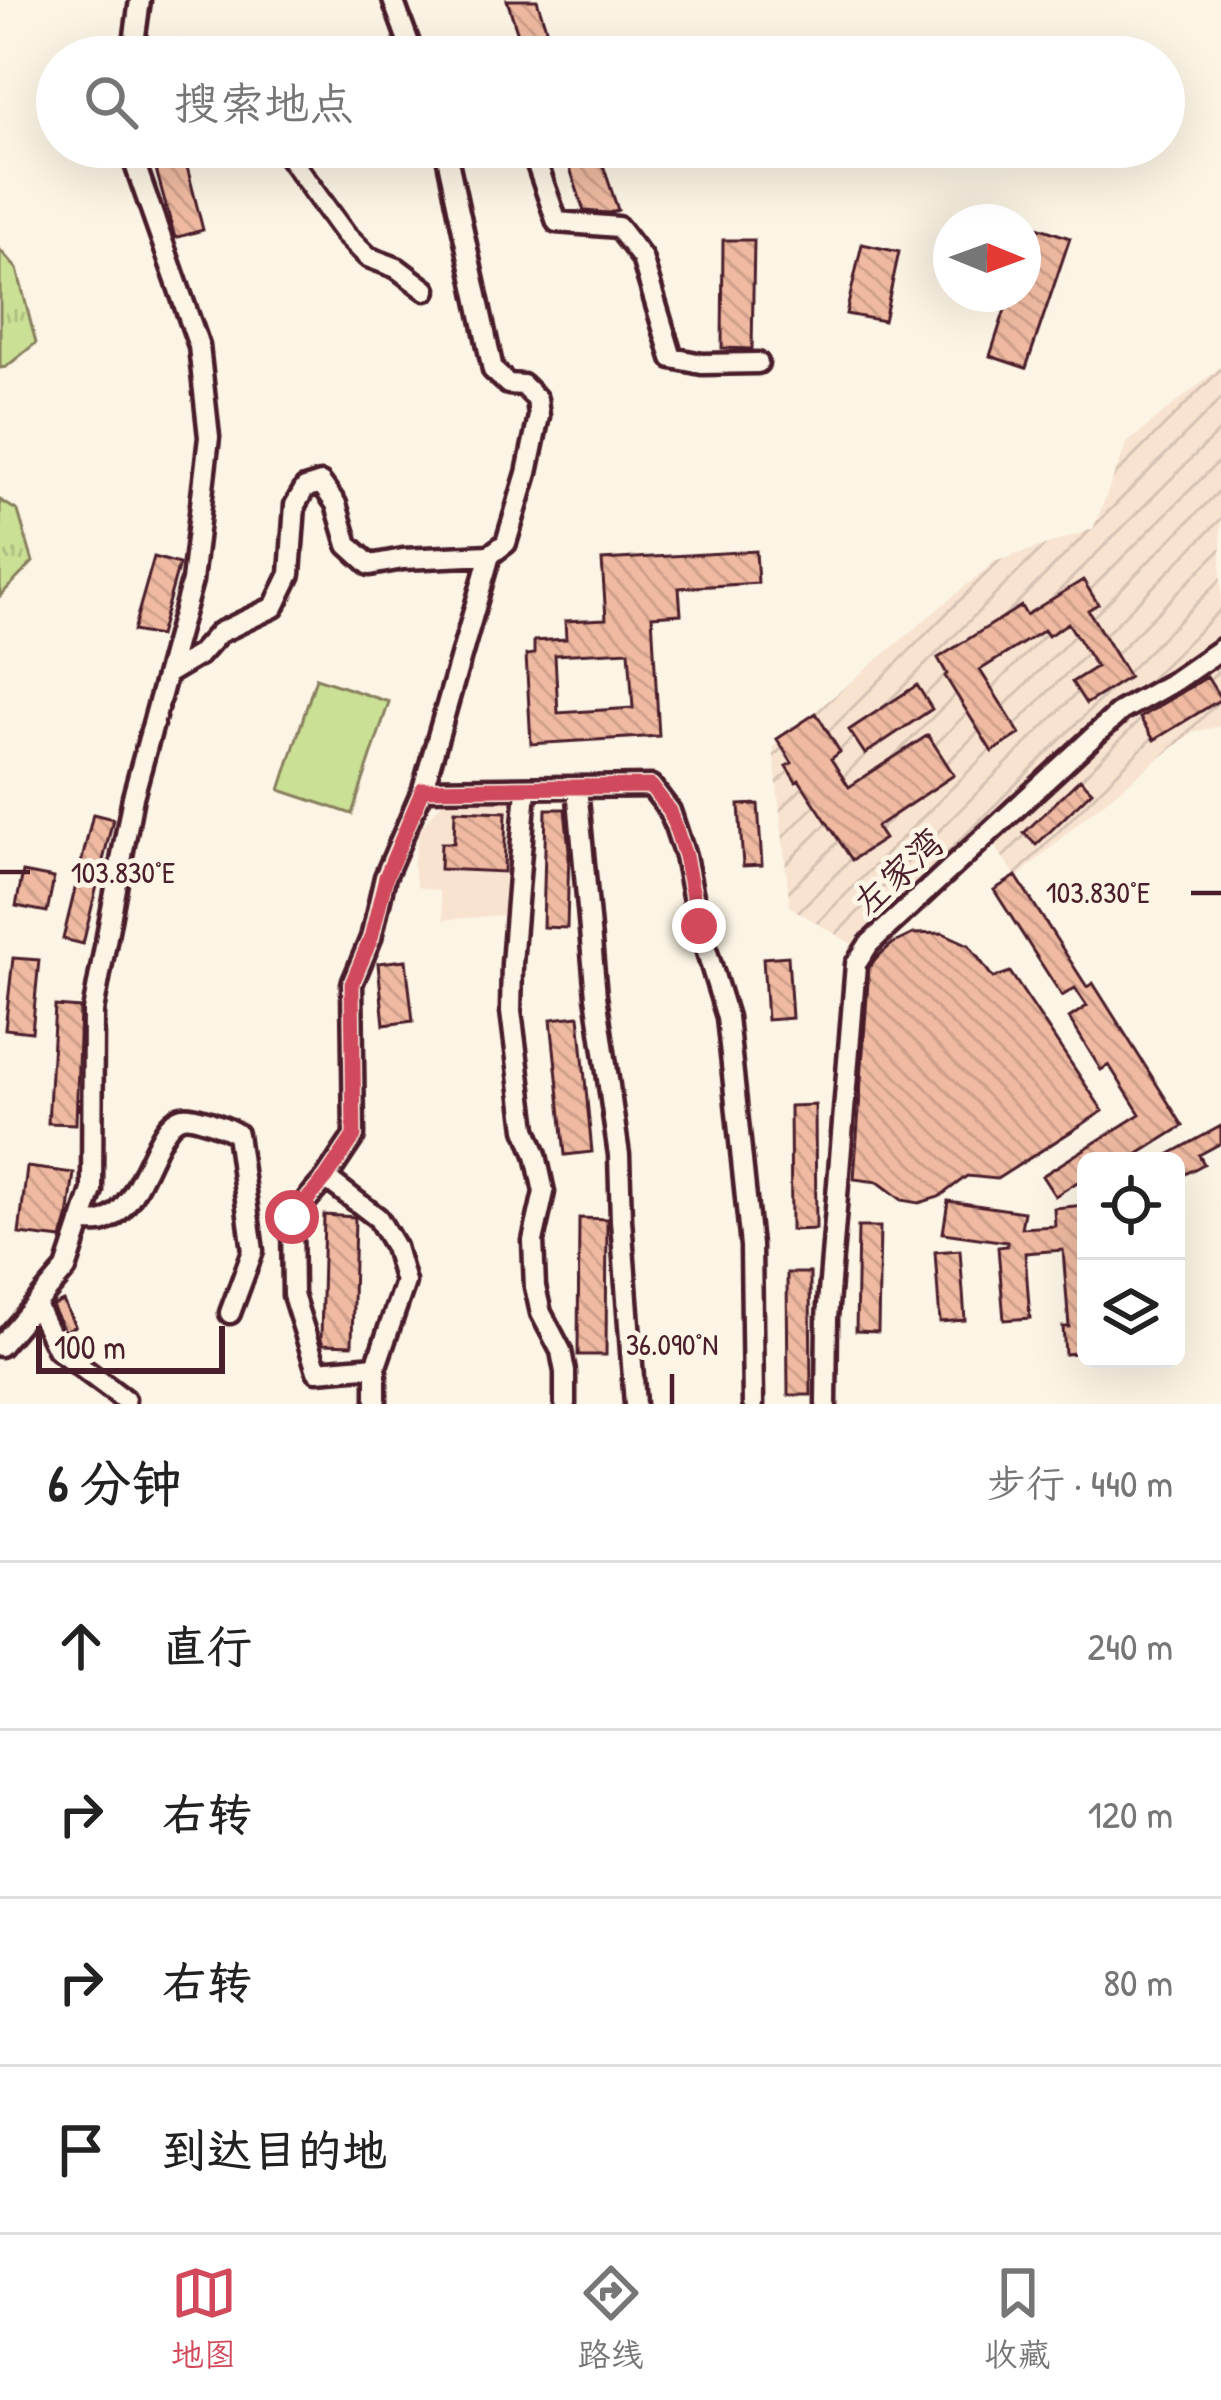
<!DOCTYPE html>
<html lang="zh">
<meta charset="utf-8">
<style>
:root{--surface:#fff;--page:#f2f2f2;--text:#222;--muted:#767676;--line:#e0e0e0;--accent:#d1495b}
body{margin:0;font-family:"Patrick Hand","LXGW WenKai TC",sans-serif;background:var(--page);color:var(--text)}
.controls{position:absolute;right:36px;bottom:36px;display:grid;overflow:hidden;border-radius:18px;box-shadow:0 12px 48px #0002}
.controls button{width:108px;height:108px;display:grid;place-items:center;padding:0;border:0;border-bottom:3px solid var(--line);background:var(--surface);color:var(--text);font:60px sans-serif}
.compass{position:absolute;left:933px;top:204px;width:108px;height:108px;border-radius:50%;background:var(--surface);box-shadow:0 12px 48px #0002;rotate:91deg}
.scale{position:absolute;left:36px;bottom:30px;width:189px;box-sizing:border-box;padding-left:12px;border:6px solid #4a1f2b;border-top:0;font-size:33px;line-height:42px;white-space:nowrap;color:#4a1f2b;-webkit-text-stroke:9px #fcf5e5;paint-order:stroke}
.stop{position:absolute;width:36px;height:36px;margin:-27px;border:9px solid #d1495b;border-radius:50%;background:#fff}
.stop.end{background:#d1495b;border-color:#fff;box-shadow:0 3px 12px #0008}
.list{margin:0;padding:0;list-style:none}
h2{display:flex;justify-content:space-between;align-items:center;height:156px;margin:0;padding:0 48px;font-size:51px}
h2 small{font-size:39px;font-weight:400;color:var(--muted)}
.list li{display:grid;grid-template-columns:78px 1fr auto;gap:36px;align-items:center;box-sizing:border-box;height:168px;padding:0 48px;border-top:3px solid var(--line)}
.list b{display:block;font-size:45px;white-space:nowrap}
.list em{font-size:39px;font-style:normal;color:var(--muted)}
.icon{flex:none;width:66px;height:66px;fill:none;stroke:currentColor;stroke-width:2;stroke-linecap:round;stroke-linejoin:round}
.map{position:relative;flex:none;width:1221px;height:1404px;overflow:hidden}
.search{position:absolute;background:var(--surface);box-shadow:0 12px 48px #0002;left:36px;right:36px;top:36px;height:132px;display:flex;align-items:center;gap:30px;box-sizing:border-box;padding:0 42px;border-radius:66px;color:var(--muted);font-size:45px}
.sheet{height:828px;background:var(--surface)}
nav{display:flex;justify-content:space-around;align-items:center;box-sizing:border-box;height:168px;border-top:3px solid var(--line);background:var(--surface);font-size:33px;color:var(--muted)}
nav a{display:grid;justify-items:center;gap:6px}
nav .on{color:var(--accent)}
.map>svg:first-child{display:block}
.built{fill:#f8e3d1}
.industrial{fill:url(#industrial-furrows)}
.grass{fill:#cae095;stroke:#8a8060;stroke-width:3}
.park{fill:url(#park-tufts);stroke:#8a8060;stroke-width:3}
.building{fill:url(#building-back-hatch);stroke:#4a1f2b;stroke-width:3;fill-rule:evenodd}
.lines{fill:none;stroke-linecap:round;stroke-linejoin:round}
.minor-casing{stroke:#4a1f2b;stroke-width:27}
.minor{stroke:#fcf5e5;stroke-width:18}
.route{stroke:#d1495b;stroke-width:15}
.ticks{fill:none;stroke:#4a1f2b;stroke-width:4.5}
.labels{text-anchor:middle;stroke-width:10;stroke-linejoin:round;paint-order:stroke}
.street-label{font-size:36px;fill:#4a1f2b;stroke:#fcf5e5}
.ticks-label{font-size:30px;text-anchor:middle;fill:#4a1f2b;stroke:#fcf5e5;stroke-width:10;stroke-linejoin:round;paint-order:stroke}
</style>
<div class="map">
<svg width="1221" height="1404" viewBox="0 0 1221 1404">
<defs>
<pattern id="industrial-furrows" width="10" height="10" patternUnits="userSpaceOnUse" patternTransform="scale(3)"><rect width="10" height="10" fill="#f8e3d1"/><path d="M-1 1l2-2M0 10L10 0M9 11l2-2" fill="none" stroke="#d6c2b4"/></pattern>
<pattern id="park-tufts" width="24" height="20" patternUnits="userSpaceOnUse" patternTransform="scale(3)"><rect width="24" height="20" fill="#cae095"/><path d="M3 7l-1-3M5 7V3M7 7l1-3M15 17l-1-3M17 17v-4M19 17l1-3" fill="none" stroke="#afc081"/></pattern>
<pattern id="building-back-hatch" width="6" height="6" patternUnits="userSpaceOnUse" patternTransform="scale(3)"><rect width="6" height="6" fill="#efbaa1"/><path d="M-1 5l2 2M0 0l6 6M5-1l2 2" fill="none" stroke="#ce9f8b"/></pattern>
</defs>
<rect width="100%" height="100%" fill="#fcf5e5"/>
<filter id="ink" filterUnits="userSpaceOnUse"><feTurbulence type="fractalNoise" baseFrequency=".00833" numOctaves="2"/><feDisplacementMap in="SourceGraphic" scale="24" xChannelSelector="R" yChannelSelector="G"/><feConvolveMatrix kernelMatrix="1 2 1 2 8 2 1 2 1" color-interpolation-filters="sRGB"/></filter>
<g filter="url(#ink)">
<!-- built -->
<path class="built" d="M510,796L502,915L444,920L439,891L417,887L413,865L420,829L445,799Z"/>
<!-- industrial -->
<path class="industrial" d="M1221,366V726L1193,732L1084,818L1017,878L990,839L855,946L790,907L773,747L994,562L1093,529L1127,443Z"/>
<!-- grass -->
<path class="grass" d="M316,678L389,702L352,814L280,790Z"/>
<!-- park -->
<path class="park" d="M0,250L17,269L36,343L6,367L0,368Z
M0,500L18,511L33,562L0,596Z"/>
<!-- building -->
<path class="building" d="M507,0H537L551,44L524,53Z
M164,40L205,41V57H164Z
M182,147L203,230L175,238L152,155Z
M563,147H597L618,210L609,213L584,211Z
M1034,226L1070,238L1026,368L990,356L1010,294H1023V257Z
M723,240H754L752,349L722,348Z
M862,244L899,252L884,321L846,314Z
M756,551L758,583L679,588L681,614L652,616L659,736L531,744L526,655L534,654V641L566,639L565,621L606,619L602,560ZM629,651L633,708L558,713L555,655Z
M154,557L179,564L159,636L133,631Z
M1083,580L1098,604L1088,610L1129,677L1086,704L1072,682L1096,667L1068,623L1048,636L1044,630L980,670L1020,734L992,752L945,676L947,674L938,658L1021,606L1026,615Z
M1207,677L1221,699L1154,740L1140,718Z
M917,685L932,709L865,754L849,730Z
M816,713L840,752L831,759L849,787L928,735L954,775L876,827L884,839L852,860L799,780L796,782L786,766L792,763L777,739Z
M1080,779L1092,791L1036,845L1024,833Z
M758,804L762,865L743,866L739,805Z
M546,809H565L569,850L567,928L543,927Z
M455,810L506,812L504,872L440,869L441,843H454Z
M93,814L113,819L83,944L63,939Z
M23,872L54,878L47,912L16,906Z
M1016,876L1087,987L1093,983L1183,1126L1127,1161H1086V1193L1079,1181L1055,1196L1042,1176L1140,1114L1109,1065L1101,1070L1069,1018L1087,1006L1075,988L1062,996L994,890Z
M943,933L969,945L993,978L1010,972L1103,1111L997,1179L967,1176L939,1197L919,1203L902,1200L878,1182L854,1179L869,968L876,958L892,944L913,934Z
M788,956L792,1018L767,1020L763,958Z
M13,958L39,960L32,1032L5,1029Z
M406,960L413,1021L384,1025L378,963Z
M55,1006L80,1008L76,1124L48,1123Z
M579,1016L592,1152L565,1155L551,1019Z
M815,1105L816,1229L791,1230L790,1106Z
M1221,1126V1143L1199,1155L1204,1164L1176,1179V1161H1157Z
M27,1167L74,1173L68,1218L62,1239L19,1234Z
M948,1201L1024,1212L1021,1228L1055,1226L1054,1208L1086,1205V1352L1065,1354L1063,1327H1069L1063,1250L1025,1253L1030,1318L1004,1320L998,1247L1007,1246V1242L943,1233Z
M324,1215L355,1217L352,1345L323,1344L321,1339Z
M579,1218L607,1219L606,1355H578Z
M858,1227H880L878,1332L856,1331Z
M960,1250L965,1320L940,1322L935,1252Z
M787,1273H810L811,1395H788Z
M63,1301L75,1326L64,1331L52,1306Z"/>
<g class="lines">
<!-- minor casing -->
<g class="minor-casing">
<path id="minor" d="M393,0L414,57
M132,57L140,0
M282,147L345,234L368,257L397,268L426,290
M531,147L557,222L618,227L642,258L672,358L702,364L758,363
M167,674L199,655L219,633L274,607L290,574L295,505L305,488L321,483L336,504L348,545L370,565L403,559L490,555L506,543L527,473L539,416L537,399L523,385L508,384L493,370L445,147
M577,787L596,996L619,1155L621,1220L635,1404
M423,789L651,786L670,811L685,856L699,926L727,1017L751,1246L753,1404
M526,789L512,964L511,1011L526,1129L536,1155L544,1192L533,1241L535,1287L541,1313L561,1351L565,1372V1404
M326,1178L378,1218L395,1247L405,1282L376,1366V1404
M81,1222C84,1222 98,1223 101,1222C143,1211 153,1123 182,1117C191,1115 202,1120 210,1122C220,1126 228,1128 237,1134L253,1251L230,1313
M36,1305L57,1349L125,1400
M0,1346L66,1269L92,1190L93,1011L133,797L192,581L209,437L199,346L129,147
M376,1366L317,1371L293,1295L292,1217L326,1178L354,1136L352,984L371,938L385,877L423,789L490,555
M826,1404L827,1318L856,964L869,944L1121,711L1175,681L1221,649"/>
</g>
<!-- minor -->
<use href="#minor" class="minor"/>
</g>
</g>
<g class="lines" filter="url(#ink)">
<!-- route -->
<path class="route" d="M292,1217L326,1178L354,1136L352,984L371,938L386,877L423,789L651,786L670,811L685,856L699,926"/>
</g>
<!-- ticks -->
<path class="ticks" d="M0,872H30M1191,893H1221M672,1404V1374"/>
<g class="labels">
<!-- street labels -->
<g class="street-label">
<text transform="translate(898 872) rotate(-43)" y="13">左家湾</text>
</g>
</g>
<g class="ticks-label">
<text x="123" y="883">103.830°E</text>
<text x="1098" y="903">103.830°E</text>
<text x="672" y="1355">36.090°N</text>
</g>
</svg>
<div class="controls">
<button><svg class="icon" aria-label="locate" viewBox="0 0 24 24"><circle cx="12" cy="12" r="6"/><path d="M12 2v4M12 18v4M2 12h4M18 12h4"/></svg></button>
<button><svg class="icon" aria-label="layers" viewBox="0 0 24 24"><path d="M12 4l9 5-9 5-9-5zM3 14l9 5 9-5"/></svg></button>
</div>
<svg class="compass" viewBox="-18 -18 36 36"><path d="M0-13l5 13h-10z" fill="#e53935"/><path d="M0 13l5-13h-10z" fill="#767676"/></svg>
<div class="scale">100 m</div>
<div class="stop" style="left:292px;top:1217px"></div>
<div class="stop end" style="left:699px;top:926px"></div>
<div class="search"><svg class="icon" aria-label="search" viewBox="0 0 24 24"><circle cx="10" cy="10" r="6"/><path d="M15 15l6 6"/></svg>搜索地点</div>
</div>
<section class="sheet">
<h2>6 分钟<small>步行 · 440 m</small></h2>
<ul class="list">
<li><svg class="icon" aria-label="ahead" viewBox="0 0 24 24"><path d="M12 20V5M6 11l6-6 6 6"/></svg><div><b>直行</b></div><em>240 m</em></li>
<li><svg class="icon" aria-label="right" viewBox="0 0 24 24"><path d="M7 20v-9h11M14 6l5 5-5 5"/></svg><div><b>右转</b></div><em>120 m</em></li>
<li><svg class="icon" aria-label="right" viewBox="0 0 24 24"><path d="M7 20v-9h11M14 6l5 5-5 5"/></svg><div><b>右转</b></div><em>80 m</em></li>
<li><svg class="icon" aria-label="arrive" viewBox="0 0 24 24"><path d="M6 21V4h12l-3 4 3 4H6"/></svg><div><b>到达目的地</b></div></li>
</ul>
</section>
<nav>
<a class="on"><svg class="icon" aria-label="map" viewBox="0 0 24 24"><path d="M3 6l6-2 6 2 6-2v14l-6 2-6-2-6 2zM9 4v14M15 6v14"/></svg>地图</a>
<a><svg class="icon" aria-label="directions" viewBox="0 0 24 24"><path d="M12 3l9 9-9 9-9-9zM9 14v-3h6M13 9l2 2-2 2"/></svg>路线</a>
<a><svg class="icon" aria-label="saved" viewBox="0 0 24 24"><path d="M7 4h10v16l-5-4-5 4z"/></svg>收藏</a>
</nav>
